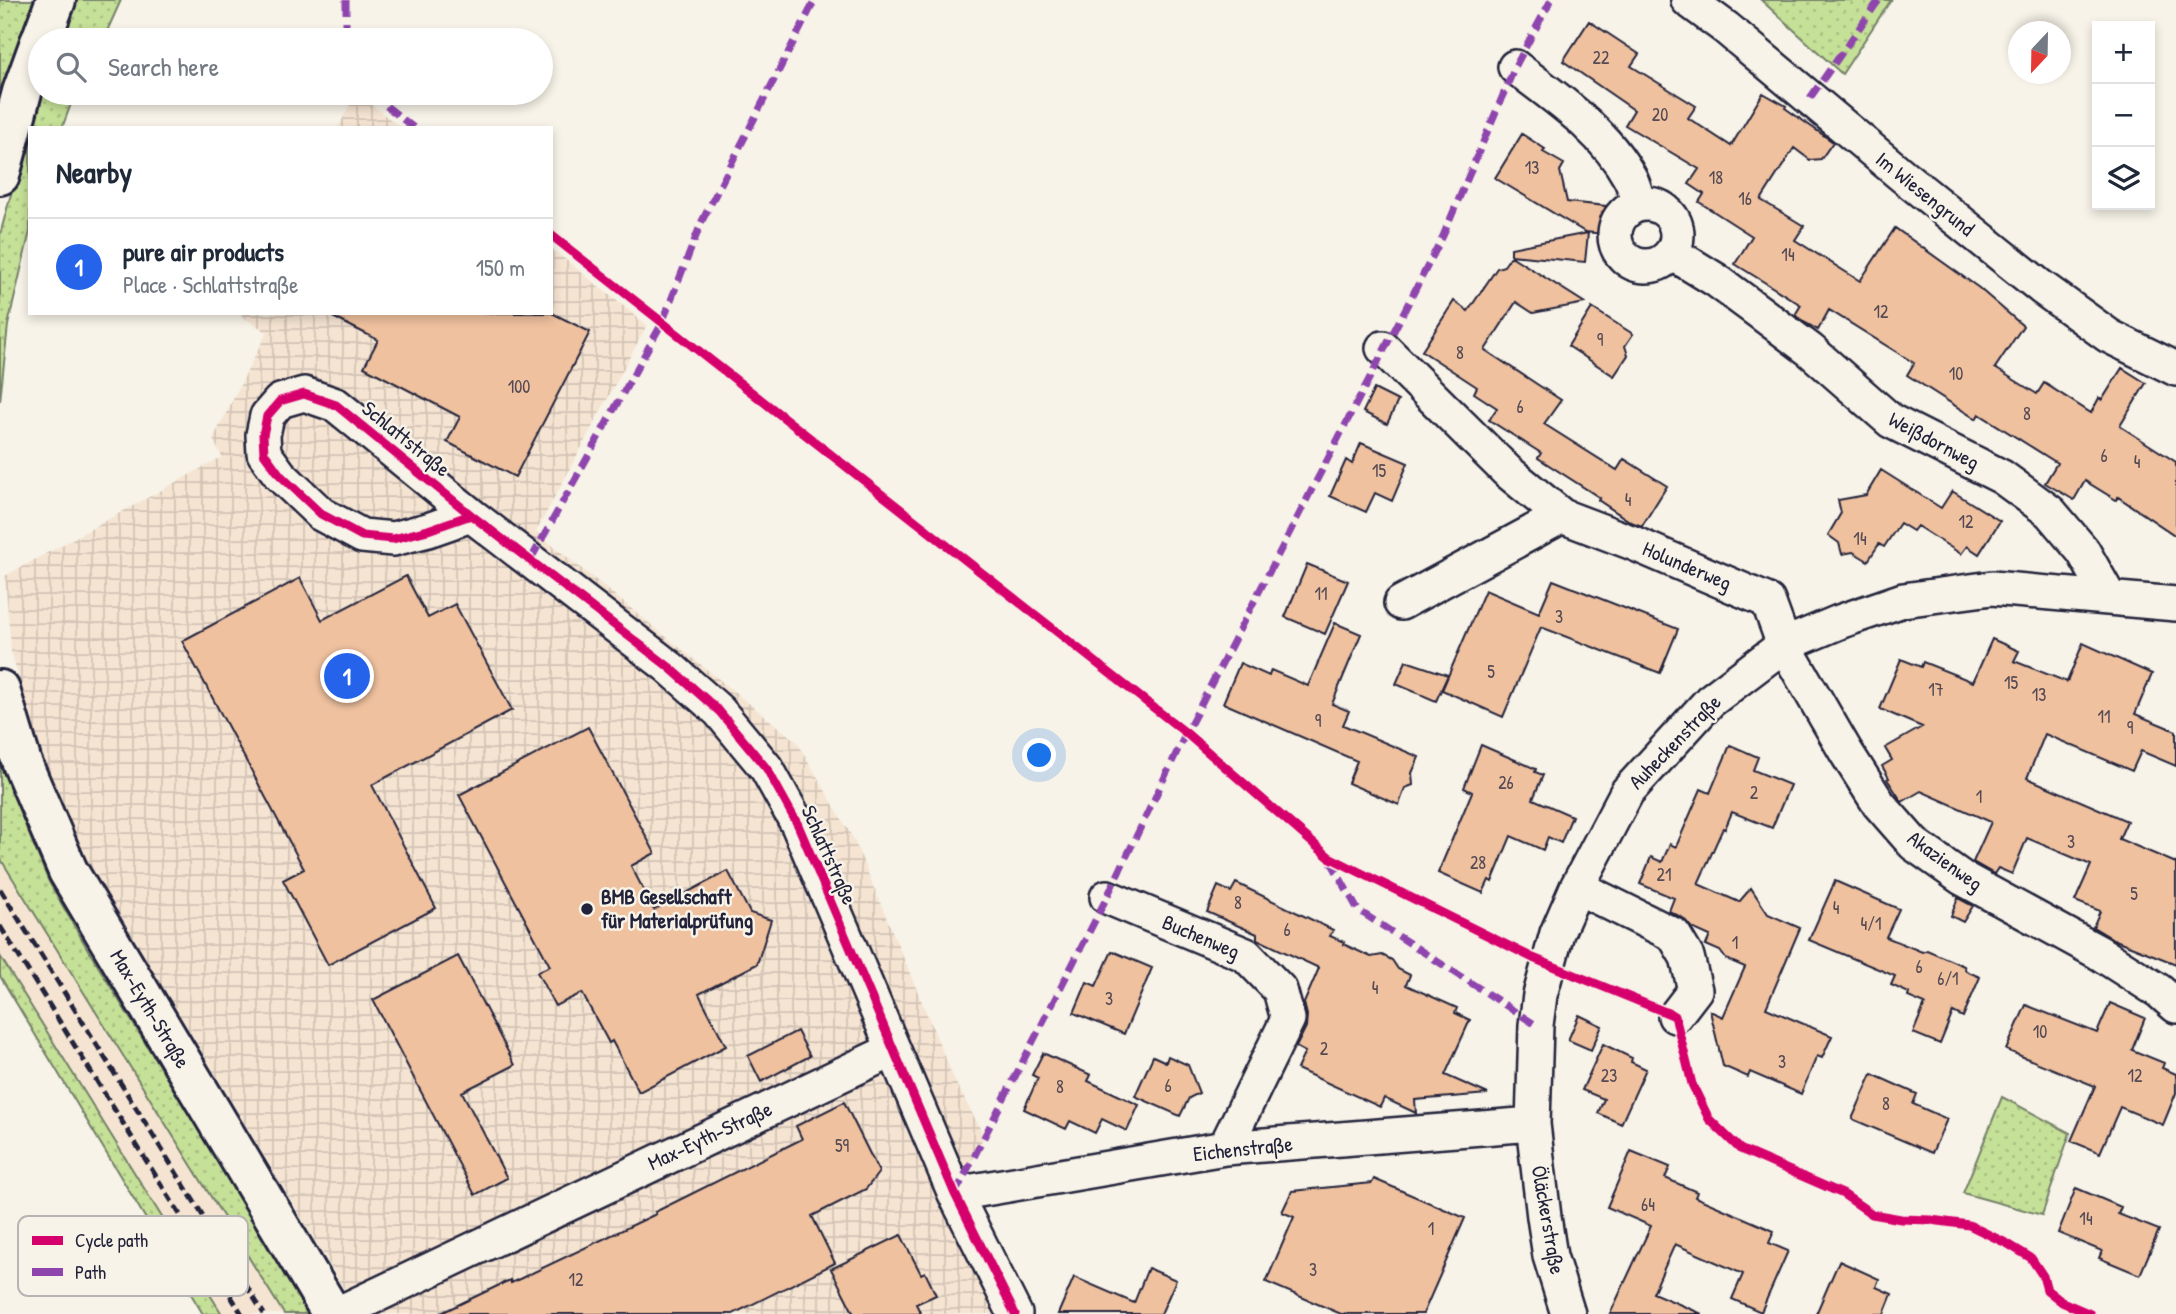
<!DOCTYPE html>
<meta charset="utf-8">
<style>
:root{--surface:#fff;--page:#f2f2f3;--text:#1f2937;--muted:#747a83;--line:#e0e1e3;--accent:#2563eb}
body{margin:0;font-family:"Patrick Hand",sans-serif;background:var(--page);color:var(--text)}
.controls{position:absolute;right:21px;top:21px;display:grid;overflow:hidden;border-radius:0px;box-shadow:0 4px 10px #0003}
.controls button{width:63px;height:63px;display:grid;place-items:center;padding:0;border:0;border-bottom:2px solid var(--line);background:var(--surface);color:var(--text);font:35px sans-serif}
.compass{position:absolute;left:2008px;top:21px;width:63px;height:63px;border-radius:50%;background:var(--surface);box-shadow:0 4px 10px #0003;rotate:202deg}
.you{position:absolute;left:1040px;top:756px;width:24px;height:24px;margin:-18px;border:5px solid #fff;border-radius:50%;background:#1a73e8;box-shadow:0 0 0 10px #1a73e833}
.badge{display:grid;place-items:center;width:46px;height:46px;border-radius:50%;background:var(--accent);color:#fff;font-size:23px;font-weight:700}
.pin{position:absolute;translate:-50% -50%;border:4px solid #fff;box-shadow:0 2px 7px #0006}
.list{margin:0;padding:0;list-style:none}
h2{display:flex;justify-content:space-between;align-items:center;height:91px;margin:0;padding:0 28px;font-size:30px}
h2 small{font-size:23px;font-weight:400;color:var(--muted)}
.list li{display:grid;grid-template-columns:46px 1fr auto;gap:21px;align-items:center;box-sizing:border-box;height:98px;padding:0 28px;border-top:2px solid var(--line)}
.list b{display:block;font-size:26px;white-space:nowrap}
.list p{margin:0;font-size:23px;white-space:nowrap;color:var(--muted)}
.list em{font-size:23px;font-style:normal;color:var(--muted)}
.icon{flex:none;width:38px;height:38px;fill:none;stroke:currentColor;stroke-width:2;stroke-linecap:round;stroke-linejoin:round}
.map{position:relative;flex:none;width:2176px;height:1314px;overflow:hidden}
.search{position:absolute;background:var(--surface);box-shadow:0 4px 10px #0003;left:28px;top:28px;width:525px;height:77px;display:flex;align-items:center;gap:18px;box-sizing:border-box;padding:0 24px;border-radius:38px;color:var(--muted);font-size:26px}
.panel{position:absolute;background:var(--surface);box-shadow:0 4px 10px #0003;left:28px;top:126px;width:525px;height:189px;border-radius:0px}
.map>svg:first-child{display:block}
.built{fill:#f5e4d2}
.industrial{fill:url(#industrial-grid)}
.grass{fill:url(#grass-dots);stroke:#748169;stroke-width:2}
.building{fill:#efc19f;stroke:#22223b;stroke-width:2}
.lines{fill:none;stroke-linecap:round;stroke-linejoin:round}
.street-casing{stroke:#22223b;stroke-width:38}
.secondary-casing{stroke:#22223b;stroke-width:44}
.street{stroke:#f7f3e8;stroke-width:33}
.secondary{stroke:#f7f3e8;stroke-width:38}
.rail{stroke:#22223b;stroke-width:5;stroke-dasharray:10 5;stroke-linecap:butt}
.quiet{stroke:#8e44ad;stroke-width:7;stroke-dasharray:14 7;stroke-linecap:butt}
.cycleway-casing{stroke:#f7f3e8;stroke-width:13}
.cycleway{stroke:#d6006c;stroke-width:9}
.poi-dot{fill:#22223b;stroke:#f7f3e8;stroke-width:2.5}
.labels{text-anchor:middle;stroke-width:5;stroke-linejoin:round;paint-order:stroke}
.number-label{font-size:18px;fill:#554a54}
.street-label{font-size:21px;fill:#22223b;stroke:#f7f3e8}
.poi-label{font-size:21px;font-weight:bold;fill:#22223b;stroke:#f7f3e8;text-anchor:start}
.key{fill:#f7f3e8;stroke:#b7b4b4;stroke-width:2}
.key-label{font-size:19px;fill:#22223b}
</style>
<div class="map">
<svg width="2176" height="1314" viewBox="0 0 2176 1314">
<defs>
<pattern id="industrial-grid" width="8" height="8" patternUnits="userSpaceOnUse" patternTransform="scale(1.75)"><rect width="8" height="8" fill="#f5e4d2"/><path d="M0 4h8M4 0v8" fill="none" stroke="#d2c3b5"/></pattern>
<pattern id="grass-dots" width="8" height="8" patternUnits="userSpaceOnUse" patternTransform="scale(1.75)"><rect width="8" height="8" fill="#c5e097"/><path d="M2 2h.1M6 6h.1" fill="none" stroke="#a9c083" stroke-width="1.8" stroke-linecap="round"/></pattern>
</defs>
<rect width="100%" height="100%" fill="#f7f3e8"/>
<filter id="ink" filterUnits="userSpaceOnUse"><feTurbulence type="fractalNoise" baseFrequency=".0143" numOctaves="2"/><feDisplacementMap in="SourceGraphic" scale="14" xChannelSelector="R" yChannelSelector="G"/><feConvolveMatrix kernelMatrix="1 2 1 2 8 2 1 2 1" color-interpolation-filters="sRGB"/></filter>
<g filter="url(#ink)">
<!-- built -->
<path class="built" d="M0,858L284,1314H222L0,956Z"/>
<!-- industrial -->
<path class="industrial" d="M356,93H357L401,128H338Z
M551,248L647,325L536,532L797,742L854,840L955,1081L984,1136L955,1194L1015,1314H359L86,859L41,753L11,651L5,576L222,457L213,439L267,332L241,316L243,313H551Z"/>
<!-- grass -->
<path class="grass" d="M0,0H39L0,107Z
M73,0H121L103,40H58Z
M1761,0H1891L1842,74Z
M40,93H75L62,128H30V231L8,325L0,401V235L37,97Z
M0,764L49,882L87,948L311,1314H284L0,858Z
M0,956L222,1314H203L0,976Z
M2002,1097L2070,1133L2042,1215L1963,1193Z"/>
<!-- building -->
<path class="building" d="M1589,21L1639,54L1631,66L1696,106L1688,118L1731,146L1763,93L1786,106L1785,108L1833,142L1821,159L1810,160L1794,148L1761,200L1804,226L1795,240L1860,281L1895,228L1979,288L2023,326L1995,368L2037,394L2044,383L2091,413L2099,398L2102,400L2122,368L2146,383L2120,426L2176,462V536L2118,497L2116,500L2085,481L2074,500L2045,483L2057,463L1979,414L1976,419L1907,375L1914,363L1829,310L1818,330L1806,323L1795,315L1801,305L1735,264L1752,236L1699,202L1704,194L1689,184L1699,169L1625,125L1634,110L1563,61Z
M1522,134L1545,149L1543,152L1564,164L1560,171L1567,202L1606,206L1604,234L1585,232L1495,178Z
M1588,233L1585,262L1511,255V248Z
M1511,256L1585,303L1533,313L1516,302L1485,350L1561,400L1544,424L1617,470L1624,459L1667,486L1642,526L1631,522L1598,500L1600,498L1538,458L1541,453L1489,420L1497,408L1474,393L1477,387L1422,351L1454,301L1468,311L1497,268L1504,266Z
M1592,308L1633,334L1625,346L1628,355L1614,376L1568,346Z
M325,313H552L590,332L515,477L447,442L460,417L364,367L378,340Z
M1374,389L1398,401L1387,424L1363,412Z
M1361,443L1408,463L1392,501L1375,493L1366,512L1330,496L1346,460L1352,464Z
M1881,470L1941,508L1952,491L2000,521L1979,554L1967,546L1961,554L1917,526L1913,531L1900,523L1884,547L1879,544L1868,561L1853,552L1842,554L1839,543L1828,535L1841,513L1838,500L1866,495Z
M1307,564L1348,581L1325,634L1285,617Z
M406,576L428,618L455,604L512,710L372,785L436,908L328,965L283,880L304,869L182,641L300,578L322,620Z
M1553,580L1678,629L1660,673L1541,627L1503,717L1442,690L1485,590L1539,613Z
M1335,623L1361,634L1332,704L1349,711L1343,725L1419,757L1412,773L1413,785L1405,788L1399,805L1348,783L1357,761L1223,703L1240,663L1269,676L1271,670L1308,686Z
M1992,639L2019,651L2014,661L2067,682L2083,643L2152,674L2135,714L2176,731V766L2141,751L2132,771L2045,734L2027,778L2127,821L2119,839L2176,863V964L2113,939L2093,927L2100,911L2075,901L2091,865L2027,838L2012,874L1998,868L1994,874L1973,862L1991,822L1921,791L1902,802L1887,779L1889,778L1882,766L1892,760L1885,748L1922,727L1880,709L1901,659L1921,667L1923,662L1973,682Z
M1406,661L1448,675L1436,701L1396,684Z
M588,727L655,853L631,866L654,910L728,871L750,913L771,920L757,964L699,994L726,1046L639,1092L612,1041L609,1043L582,993L555,1006L537,972L550,966L459,795Z
M1481,745L1536,769L1535,772L1543,775L1533,799L1572,816L1561,843L1548,837L1543,850L1511,836L1492,882L1489,880L1483,893L1438,873L1472,792L1464,788Z
M1730,745L1758,757L1753,770L1790,785L1772,828L1732,812L1725,829L1723,828L1698,884L1739,902L1751,888L1768,914L1800,928L1766,1008L1832,1036L1822,1058L1817,1056L1801,1094L1750,1072L1748,1077L1723,1066L1710,1011L1723,1017L1745,967L1726,959L1720,951L1706,945L1710,936L1692,928L1683,918L1669,911L1674,898L1640,884L1651,857L1662,862L1670,844L1676,847L1701,789L1710,793Z
M1835,881L1899,909L1886,937L1922,952L1927,950L1964,966L1966,971L1980,977L1963,1017L1953,1012L1940,1044L1913,1033L1925,1004L1908,997L1909,993L1891,985L1895,976L1809,940Z
M1236,883L1333,930L1330,936L1344,942L1343,944L1371,957L1382,955L1392,960L1398,969L1410,975L1406,985L1457,1008L1455,1013L1470,1020L1445,1075L1488,1094L1415,1100L1416,1113L1384,1098L1380,1107L1297,1069L1305,1052L1296,1047L1306,1027L1307,1015L1304,1003L1319,968L1257,939V934L1207,912L1218,886L1231,892Z
M1958,898L1973,906L1963,922L1951,916Z
M1112,951L1152,968L1124,1034L1074,1013L1087,982L1096,986Z
M458,956L515,1065L462,1092L507,1178L475,1195L373,1000Z
M2110,1003L2145,1018L2132,1050L2164,1063L2162,1068L2176,1074V1093L2163,1125L2120,1107L2100,1153L2071,1141L2095,1086L2006,1050L2026,1005L2097,1033Z
M1579,1015L1602,1026L1591,1050L1568,1040Z
M797,1031L810,1056L761,1082L748,1056Z
M1603,1044L1632,1058L1631,1062L1646,1069L1621,1124L1598,1113L1604,1099L1582,1090Z
M1043,1053L1091,1075L1088,1081L1139,1105L1127,1131L1102,1119L1095,1133L1070,1121L1066,1129L1024,1109L1038,1078L1032,1075Z
M1153,1056L1166,1062L1168,1056L1188,1065L1199,1093L1189,1098L1180,1116L1135,1096Z
M1872,1074L1917,1094L1913,1104L1947,1119L1932,1153L1852,1119Z
M844,1102L879,1172L866,1189L812,1216L835,1263L733,1314H439L510,1280L511,1283L656,1214L655,1212L802,1139L796,1126Z
M1631,1151L1670,1167L1665,1178L1697,1192L1695,1197L1774,1231L1769,1243L1788,1251L1761,1312L1732,1299L1743,1274L1675,1244L1653,1293L1702,1314H1610L1651,1226L1607,1207Z
M1374,1179L1465,1218L1423,1314H1341L1266,1282L1294,1217L1282,1212L1292,1191L1372,1183Z
M2076,1188L2121,1207L2118,1214L2159,1230L2140,1275L2099,1258L2102,1251L2058,1233Z
M901,1235L921,1274L925,1272L936,1295L916,1304L921,1314H854L831,1269Z
M1839,1261L1879,1279L1876,1287L1892,1294L1884,1314H1816Z
M1148,1268L1176,1280L1161,1314H1058L1074,1277L1134,1303Z"/>
<g class="lines">
<!-- street casing -->
<g class="street-casing">
<path id="street" d="M1688,0L1726,28L1903,176L2041,287L2109,336L2176,369
M1515,67C1556,98 1605,131 1630,178C1634,185 1636,195 1639,204
M1615 235a31 31 0 1 1 62 0a31 31 0 1 1-62 0Z
M1672,253L1716,280L1758,311L1810,350L1891,421L2002,477L2050,512L2083,551L2109,597
M1383,348L1507,471L1562,516L1633,543L1768,601L1784,645L1846,752L1879,804L1914,844L1962,878L2098,952L2159,991L2176,1006
M471,515L428,530L393,539L362,536L321,514L280,475L264,453L263,435L267,416L280,401L304,394L336,405L471,515L669,667L719,711L767,769L798,825L955,1194L1015,1314
M1401,603L1562,516
M1577,887L1674,935L1687,957L1695,990L1675,1016
M1107,897L1246,955L1280,990L1288,1019L1225,1148
M955,1194L1225,1148L1533,1124
M337,1314L893,1050
M1568,1314L1550,1256L1544,1217L1533,1124L1536,1025L1540,995L1557,933L1577,887L1627,792L1710,701L1784,645L1839,622L1903,600L1992,588L2176,604"/>
</g>
<!-- secondary casing -->
<g class="secondary-casing">
<path id="secondary" d="M41,40L56,0
M0,175L22,92L40,42
M0,690L22,763L68,871L332,1314"/>
</g>
<!-- street -->
<use href="#street" class="street"/>
<!-- secondary -->
<use href="#secondary" class="secondary"/>
<!-- rail -->
<path class="rail" d="M0,889L264,1314
M0,926L242,1314"/>
<!-- quiet -->
<path class="quiet" d="M346,0V40
M370,93L414,128
M1810,98L1879,0
M531,559L662,323L702,221L815,0
M1330,860L1358,910L1536,1025
M955,1194L1107,897L1186,733L1443,236L1515,67L1551,0"/>
<!-- cycleway casing -->
<g class="cycleway-casing">
<path id="cycleway" d="M551,235L1186,733L1329,857L1533,958L1675,1016L1692,1084L1709,1119L1740,1149L1843,1194L1872,1214L1901,1219L1931,1220L1969,1225L2008,1244L2031,1258L2043,1276L2047,1290L2062,1302L2090,1314
M471,515L428,530L393,539L362,536L321,514L280,475L264,453L263,435L267,416L280,401L304,394L336,405L471,515L669,667L719,711L767,769L798,825L955,1194L1015,1314"/>
</g>
<!-- cycleway -->
<use href="#cycleway" class="cycleway"/>
</g>
</g>
<!-- markers -->
<circle class="poi-dot" cx="587" cy="909" r="7"/>
<g class="labels">
<!-- number labels -->
<g class="number-label">
<text x="1601" y="64">22</text>
<text x="1660" y="121">20</text>
<text x="1532" y="174">13</text>
<text x="1716" y="184">18</text>
<text x="1745" y="205">16</text>
<text x="1788" y="261">14</text>
<text x="1881" y="318">12</text>
<text x="1600" y="346">9</text>
<text x="1460" y="359">8</text>
<text x="1956" y="380">10</text>
<text x="519" y="393">100</text>
<text x="1520" y="413">6</text>
<text x="2027" y="420">8</text>
<text x="2104" y="462">6</text>
<text x="2137" y="468">4</text>
<text x="1379" y="477">15</text>
<text x="1628" y="506">4</text>
<text x="1966" y="528">12</text>
<text x="1860" y="545">14</text>
<text x="1321" y="600">11</text>
<text x="1559" y="623">3</text>
<text x="1491" y="678">5</text>
<text x="2011" y="689">15</text>
<text x="1936" y="696">17</text>
<text x="2039" y="701">13</text>
<text x="2104" y="723">11</text>
<text x="1318" y="727">9</text>
<text x="2130" y="734">9</text>
<text x="1506" y="789">26</text>
<text x="1754" y="799">2</text>
<text x="1979" y="803">1</text>
<text x="2071" y="848">3</text>
<text x="1478" y="869">28</text>
<text x="1664" y="881">21</text>
<text x="2134" y="900">5</text>
<text x="1238" y="909">8</text>
<text x="1836" y="914">4</text>
<text x="1871" y="930">4/1</text>
<text x="1287" y="936">6</text>
<text x="1735" y="949">1</text>
<text x="1919" y="973">6</text>
<text x="1948" y="985">6/1</text>
<text x="1375" y="994">4</text>
<text x="1109" y="1005">3</text>
<text x="2040" y="1038">10</text>
<text x="1324" y="1055">2</text>
<text x="1782" y="1068">3</text>
<text x="1609" y="1082">23</text>
<text x="2135" y="1082">12</text>
<text x="1168" y="1092">6</text>
<text x="1060" y="1093">8</text>
<text x="1886" y="1110">8</text>
<text x="842" y="1152">59</text>
<text x="1648" y="1211">64</text>
<text x="2086" y="1225">14</text>
<text x="1431" y="1235">1</text>
<text x="1313" y="1276">3</text>
<text x="576" y="1286">12</text>
</g>
<!-- street labels -->
<g class="street-label">
<text transform="translate(1925 194) rotate(39)" y="7">Im Wiesengrund</text>
<text transform="translate(406 439) rotate(39)" y="7">Schlattstraße</text>
<text transform="translate(1934 441) rotate(28)" y="7">Weißdornweg</text>
<text transform="translate(1687 566) rotate(23)" y="7">Holunderweg</text>
<text transform="translate(1675 742) rotate(-46)" y="7">Auheckenstraße</text>
<text transform="translate(829 855) rotate(66)" y="7">Schlattstraße</text>
<text transform="translate(1945 861) rotate(36)" y="7">Akazienweg</text>
<text transform="translate(1201 937) rotate(23)" y="7">Buchenweg</text>
<text transform="translate(150 1009) rotate(59)" y="7">Max-Eyth-Straße</text>
<text transform="translate(710 1136) rotate(-25)" y="7">Max-Eyth-Straße</text>
<text transform="translate(1243 1149) rotate(-6)" y="7">Eichenstraße</text>
<text transform="translate(1548 1220) rotate(80)" y="7">Öläckerstraße</text>
</g>
<!-- poi labels -->
<g class="poi-label">
<text x="601" y="904">BMB Gesellschaft<tspan x="601" dy="24">für Materialprüfung</tspan></text>
</g>
</g>
<!-- legend -->
<rect x="18" y="1216" width="230" height="80" rx="10" class="key"/>
<rect x="32" y="1236" width="31" height="9" fill="#d6006c"/>
<rect x="32" y="1268" width="31" height="8" fill="#8e44ad"/>
<g class="key-label">
<text x="75" y="1247">Cycle path</text>
<text x="75" y="1279">Path</text>
</g>
</svg>
<div class="controls">
<button>+</button>
<button>−</button>
<button><svg class="icon" aria-label="layers" viewBox="0 0 24 24"><path d="M12 4l9 5-9 5-9-5zM3 14l9 5 9-5"/></svg></button>
</div>
<svg class="compass" viewBox="-18 -18 36 36"><path d="M0-13l5 13h-10z" fill="#e53935"/><path d="M0 13l5-13h-10z" fill="#747a83"/></svg>
<div class="you"></div>
<div class="pin badge" style="left:347px;top:676px">1</div>
<div class="search"><svg class="icon" aria-label="search" viewBox="0 0 24 24"><circle cx="10" cy="10" r="6"/><path d="M15 15l6 6"/></svg>Search here</div>
<section class="panel">
<h2>Nearby<small></small></h2>
<ul class="list">
<li><span class="badge">1</span><div><b>pure air products</b><p>Place · Schlattstraße</p></div><em>150 m</em></li>
</ul>
</section>
</div>
